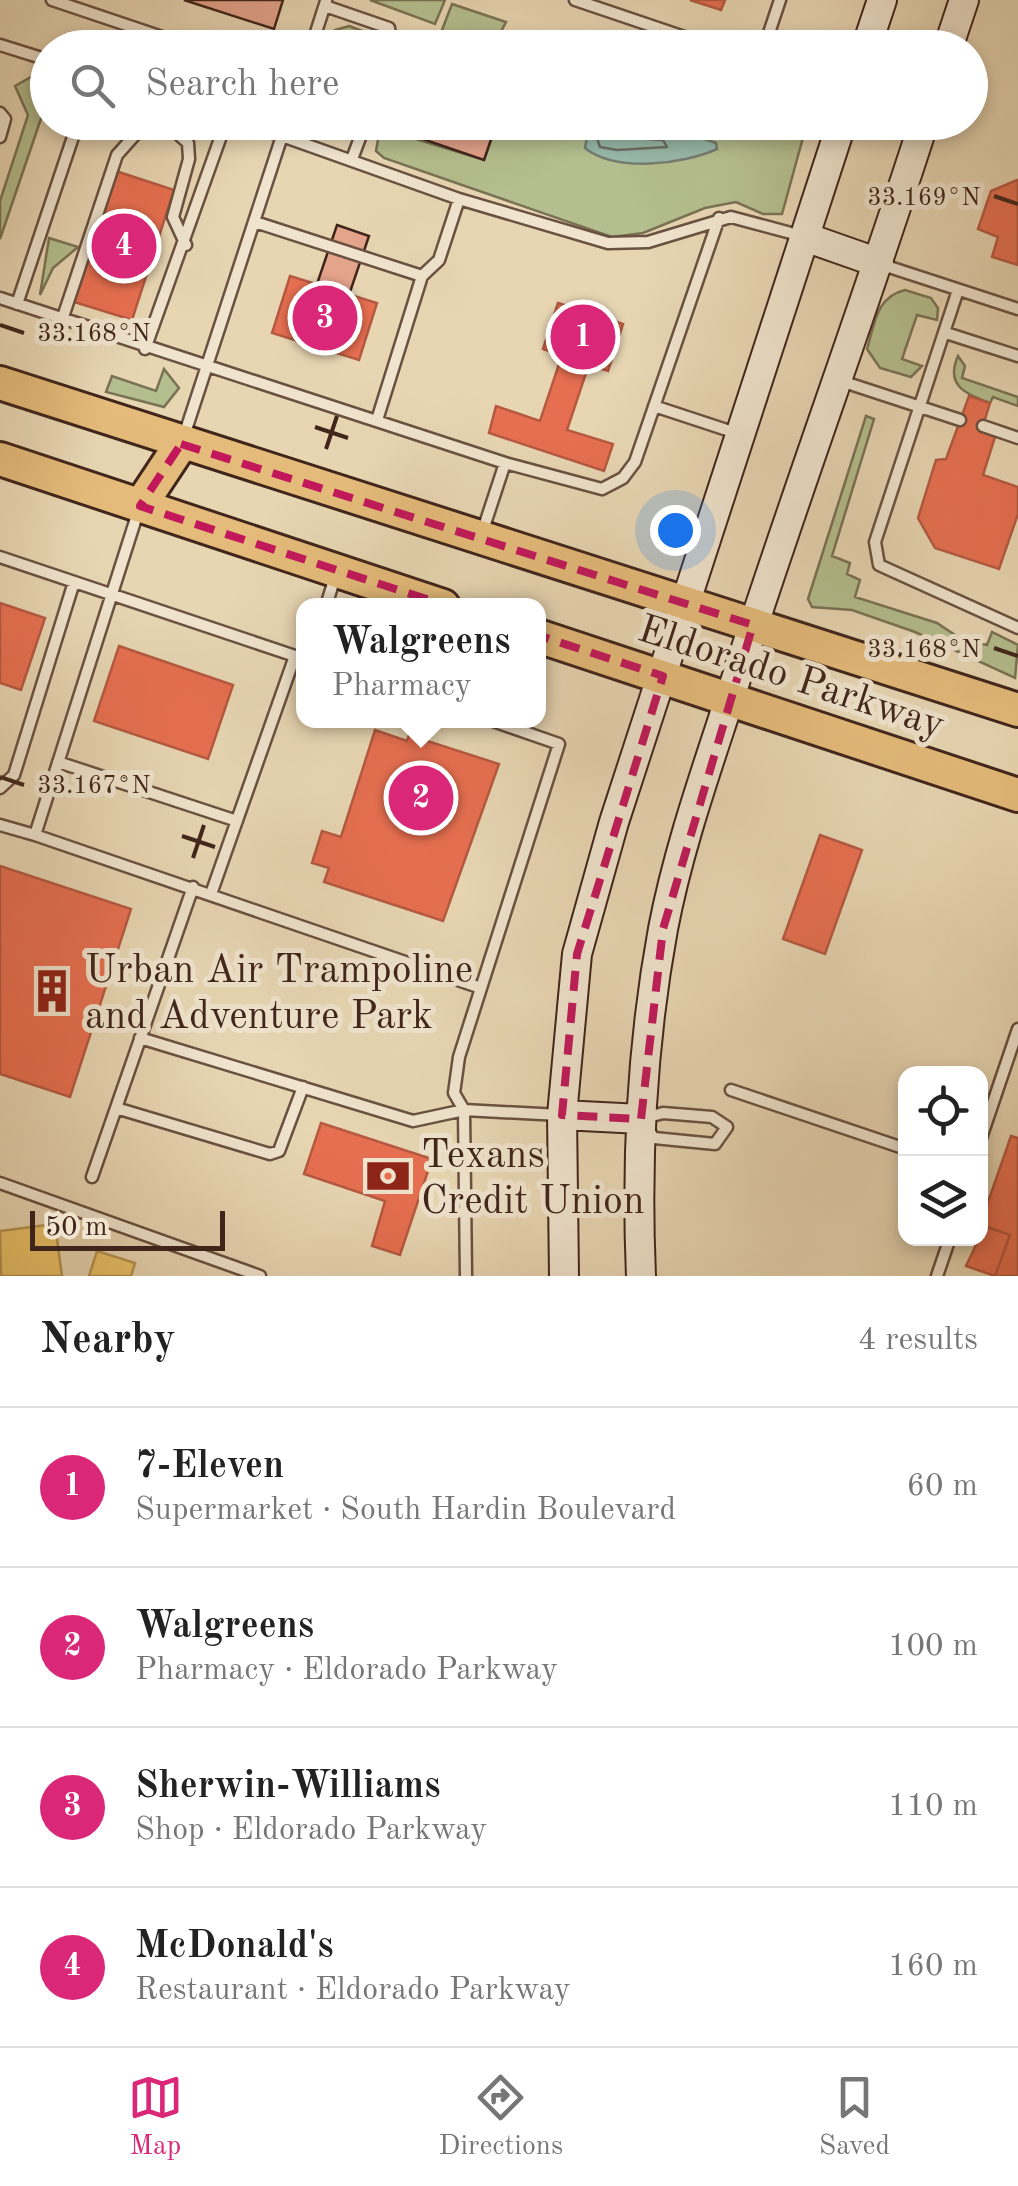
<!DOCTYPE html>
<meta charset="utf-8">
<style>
:root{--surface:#fff;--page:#f6f6f6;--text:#222;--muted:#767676;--line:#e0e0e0;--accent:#db2777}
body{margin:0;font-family:"Old Standard TT",serif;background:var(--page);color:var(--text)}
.controls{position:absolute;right:30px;bottom:30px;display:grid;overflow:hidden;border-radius:20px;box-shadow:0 5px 15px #0003}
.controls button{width:90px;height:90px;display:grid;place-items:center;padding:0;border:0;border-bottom:2px solid var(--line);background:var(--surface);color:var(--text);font:50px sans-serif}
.scale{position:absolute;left:30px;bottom:25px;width:195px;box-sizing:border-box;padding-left:10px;border:5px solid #40251b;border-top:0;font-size:28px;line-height:35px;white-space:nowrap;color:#40251b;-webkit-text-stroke:8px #f0e4ce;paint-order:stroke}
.you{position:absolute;left:675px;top:530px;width:35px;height:35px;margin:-25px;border:8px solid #fff;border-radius:50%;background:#1a73e8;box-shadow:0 0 0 15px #1a73e833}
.badge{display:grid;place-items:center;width:65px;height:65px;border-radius:50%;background:var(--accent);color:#fff;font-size:32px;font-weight:700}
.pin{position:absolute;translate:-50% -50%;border:5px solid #fff;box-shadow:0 2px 10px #0006}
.popup{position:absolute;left:296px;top:598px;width:250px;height:130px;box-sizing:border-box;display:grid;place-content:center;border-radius:20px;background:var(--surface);filter:drop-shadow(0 2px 8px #0005);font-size:32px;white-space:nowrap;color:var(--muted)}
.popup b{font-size:38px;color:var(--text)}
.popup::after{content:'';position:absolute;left:50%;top:100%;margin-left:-20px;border:20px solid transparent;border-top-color:var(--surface)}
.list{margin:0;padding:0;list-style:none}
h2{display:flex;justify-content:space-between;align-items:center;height:130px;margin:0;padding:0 40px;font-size:42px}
h2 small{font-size:32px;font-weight:400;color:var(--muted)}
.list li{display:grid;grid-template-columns:65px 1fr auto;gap:30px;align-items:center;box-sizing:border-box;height:160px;padding:0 40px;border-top:2px solid var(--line)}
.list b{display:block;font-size:38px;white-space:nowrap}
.list p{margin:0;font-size:32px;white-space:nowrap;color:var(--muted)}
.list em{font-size:32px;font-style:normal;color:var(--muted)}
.icon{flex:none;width:55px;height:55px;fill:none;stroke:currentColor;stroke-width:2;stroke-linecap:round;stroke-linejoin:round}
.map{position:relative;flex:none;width:1018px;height:1276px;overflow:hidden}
.search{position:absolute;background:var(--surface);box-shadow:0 5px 15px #0003;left:30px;right:30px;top:30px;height:110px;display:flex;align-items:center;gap:25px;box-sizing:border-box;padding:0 35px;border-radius:55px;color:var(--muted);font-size:38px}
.sheet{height:770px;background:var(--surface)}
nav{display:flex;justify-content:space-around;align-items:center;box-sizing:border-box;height:140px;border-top:2px solid var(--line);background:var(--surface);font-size:28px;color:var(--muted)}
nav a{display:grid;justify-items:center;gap:5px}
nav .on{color:var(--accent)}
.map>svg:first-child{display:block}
.green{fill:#b4be8e;stroke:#7a7254;stroke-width:2.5}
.water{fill:#98b9aa;stroke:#757e71;stroke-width:2.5}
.homes{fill:#e9c46a;stroke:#b69452;stroke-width:2.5}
.shops{fill:#e76f51;stroke:#b55941;stroke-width:2.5}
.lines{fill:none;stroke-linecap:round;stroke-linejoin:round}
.shore{stroke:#6c6f62;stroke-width:2.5}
.building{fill:#e4a38b;stroke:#40251b;stroke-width:2.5}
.service-casing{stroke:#6a5141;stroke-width:15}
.secondary-casing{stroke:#40251b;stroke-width:32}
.primary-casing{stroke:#40251b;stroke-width:38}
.service{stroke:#f0e4ce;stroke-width:10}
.secondary{stroke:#f0e4ce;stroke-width:28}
.primary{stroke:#e4bb7a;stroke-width:32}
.marked{fill:none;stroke:#c2185b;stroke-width:8;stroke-dasharray:20 12;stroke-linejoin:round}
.ticks{fill:none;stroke:#40251b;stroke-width:4}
.labels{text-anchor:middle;stroke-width:10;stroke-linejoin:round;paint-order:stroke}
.street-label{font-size:40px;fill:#40251b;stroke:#f0e4ce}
.poi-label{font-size:40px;fill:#40251b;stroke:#f0e4ce;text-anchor:start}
.ticks-label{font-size:25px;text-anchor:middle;fill:#40251b;stroke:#f0e4ce;stroke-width:10;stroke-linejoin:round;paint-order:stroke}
</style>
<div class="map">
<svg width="1018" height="1276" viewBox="0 0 1018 1276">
<rect width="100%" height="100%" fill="#e8d6b3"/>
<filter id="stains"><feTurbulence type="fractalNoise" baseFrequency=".002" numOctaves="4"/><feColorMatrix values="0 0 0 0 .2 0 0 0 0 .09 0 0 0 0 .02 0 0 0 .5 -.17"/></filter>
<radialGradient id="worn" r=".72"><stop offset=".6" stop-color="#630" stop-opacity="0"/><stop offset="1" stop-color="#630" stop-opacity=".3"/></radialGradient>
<!-- green -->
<path class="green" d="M370,0H445L435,24Z
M452,4L506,22L493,47H477L442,30Z
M349,26L373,35L376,47H328L335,30Z
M31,77L47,80V101L0,239V201L28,115L15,86Z
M497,123H807L782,214H763L736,202L705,208L643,233L612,237L384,158L376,151L380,128L484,160Z
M49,238L78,247L53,268L40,295Z
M905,290L931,298L938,308L937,320L917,315L902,359L922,366L911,377L880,368L867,349C875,323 876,297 905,290Z
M958,356L965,366L962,378L1018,397V406L993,397L990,403C965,394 945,385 958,356Z
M164,369L179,388L164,407L106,392L112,376L156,391Z
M866,416L874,419L832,556L850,563L847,574L860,580L855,597L937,623L961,639L987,645L992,632L1018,645L1015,678L915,632L852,610L812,607L808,599Z"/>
<!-- water -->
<path class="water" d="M595,126L685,132L716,143L717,149C684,164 616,173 585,148L588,132Z"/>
<!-- homes -->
<path class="homes" d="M55,1224L62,1276H1L0,1231Z
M97,1251L135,1263L131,1276H89Z"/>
<!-- shops -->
<path class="shops" d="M690,0H725L721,10Z
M116,171L174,190L132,320L74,302Z
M1017,180H1018V265L992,257L998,237L978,229L991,191Z
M290,276L377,303L359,360L272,333Z
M558,303L623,324L608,371L543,349Z
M561,358L588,367L567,430L613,444L604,471L489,433L496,406L540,421Z
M969,396L990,403L981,432L995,437L983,475L1018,487V514L999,569L935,548L918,518L936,460L946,459Z
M0,603L45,618L21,690L0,683Z
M119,646L233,685L208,759L94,721Z
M375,730L407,741L409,735L499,764L443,921L324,882L329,868L312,863L322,831L341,837Z
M820,835L862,850L825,954L783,939Z
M0,866L131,909L70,1097L0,1074Z
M321,1123L432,1159L400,1255L372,1246L385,1201L304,1174Z
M1011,1136L1018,1138V1276H995L1010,1235L980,1225Z
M985,1226L1010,1235L995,1276L966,1266Z"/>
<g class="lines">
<!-- shore -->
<path class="shore" d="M605,130L618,137L663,140L667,147L617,150L600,147L597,138Z"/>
</g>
<!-- building -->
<path class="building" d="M184,0H283L274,29Z
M439,36L472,48H435Z
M409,122H497L484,160L405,133Z
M337,225L369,236L349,295L317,284Z"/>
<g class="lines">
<!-- service casing -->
<g class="service-casing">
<path id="service" d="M52,0L195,48
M575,0L717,48
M325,6L389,28L392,48
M0,45L48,60
M311,48L326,1
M764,48L780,0
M0,113L5,119L0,137
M240,122L282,136L286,122
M352,159L366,122
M255,222L422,276
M880,264L1018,309
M958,290L875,542L879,565L1018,628
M0,298L505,463L602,489L623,478L635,462L719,218
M17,304L78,122
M62,320L117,155L142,127L168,125L188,143L189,159L173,217L186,245
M946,333L1018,356
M145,349L226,122
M838,380L960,420
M654,406L736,433
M377,420L422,276L439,260L459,199
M983,426L1018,438
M183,439L282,136L459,199L608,243L648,242L731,217L802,236
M138,512L35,835L481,988
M482,533L505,463
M0,557L304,659
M326,606L335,577
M490,720L559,744L459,1057L454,1093L464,1110L560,1115
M58,762L237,821
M0,788L14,775L74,582
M0,825L35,835
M211,894L295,656
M140,1038L413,1121L464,1110L466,1276
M731,1090L906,1149
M116,1108L270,1154L279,1151L303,1087
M663,1113L712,1117L727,1127L715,1144L654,1138L641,1119Z
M980,1141L1018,1029
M92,1177L193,887
M0,1183L260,1276
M937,1276L950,1238"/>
</g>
<!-- secondary casing -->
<g class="secondary-casing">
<path id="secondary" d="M866,48L882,0
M948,48L964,0
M805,237L879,263
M562,1115L641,1119
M564,1276L562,1115L577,954L614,822L842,122
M641,1276C636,1161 642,1043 663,929C679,845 709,763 735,682C795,494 864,310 924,122"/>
</g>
<!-- primary casing -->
<g class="primary-casing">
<path id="primary" d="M0,383L1018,710
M0,459L443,606
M140,506L181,444
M538,636L1018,795"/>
</g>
<!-- service -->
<use href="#service" class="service"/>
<!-- secondary -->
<use href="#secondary" class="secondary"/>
<!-- primary -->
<use href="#primary" class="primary"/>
</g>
<!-- marked area -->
<path class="marked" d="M181,444L753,625L663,929L641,1119L562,1115L577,954L663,676L140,506Z"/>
<!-- ticks -->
<path class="ticks" d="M994,196L1018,204M0,325L24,333M315,427L348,438M326,449L337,416M994,648L1018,656M0,777L24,785M182,836L215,847M193,858L204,825"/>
<!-- icons -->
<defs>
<g id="building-bare" transform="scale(3.45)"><path d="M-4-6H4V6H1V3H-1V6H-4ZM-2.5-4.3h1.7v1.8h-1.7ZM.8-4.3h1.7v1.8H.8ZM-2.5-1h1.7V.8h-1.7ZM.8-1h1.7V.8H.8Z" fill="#8f2418" stroke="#f0e4ce" stroke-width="2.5" paint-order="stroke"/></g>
<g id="bank-bare" transform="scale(3.45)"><path d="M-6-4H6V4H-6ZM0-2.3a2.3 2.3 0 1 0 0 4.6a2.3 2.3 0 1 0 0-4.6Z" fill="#8f2418" stroke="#f0e4ce" stroke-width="2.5" paint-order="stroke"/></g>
</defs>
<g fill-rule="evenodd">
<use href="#building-bare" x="52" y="991"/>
<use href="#bank-bare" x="388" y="1176"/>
</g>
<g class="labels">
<!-- street labels -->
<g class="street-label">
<text transform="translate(792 675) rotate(18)" y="14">Eldorado Parkway</text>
</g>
<!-- poi labels -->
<g class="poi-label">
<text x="85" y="982">Urban Air Trampoline<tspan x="85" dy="46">and Adventure Park</tspan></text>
<text x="421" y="1167">Texans<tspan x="421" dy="46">Credit Union</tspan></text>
</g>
</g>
<g class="ticks-label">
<text x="924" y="205">33.169°N</text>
<text x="94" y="341">33.168°N</text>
<text x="924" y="657">33.168°N</text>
<text x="94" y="793">33.167°N</text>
</g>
<rect width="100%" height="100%" filter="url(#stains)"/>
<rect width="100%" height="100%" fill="url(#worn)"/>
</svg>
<div class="controls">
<button><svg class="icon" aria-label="locate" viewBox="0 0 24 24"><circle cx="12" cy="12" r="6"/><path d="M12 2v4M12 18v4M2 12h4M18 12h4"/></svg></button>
<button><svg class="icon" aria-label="layers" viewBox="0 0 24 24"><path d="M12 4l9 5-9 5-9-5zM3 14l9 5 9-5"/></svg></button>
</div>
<div class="scale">50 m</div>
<div class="you"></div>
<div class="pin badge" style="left:583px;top:337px">1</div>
<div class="pin badge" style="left:421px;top:798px">2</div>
<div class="popup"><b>Walgreens</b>Pharmacy</div>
<div class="pin badge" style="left:325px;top:318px">3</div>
<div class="pin badge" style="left:124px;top:246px">4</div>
<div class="search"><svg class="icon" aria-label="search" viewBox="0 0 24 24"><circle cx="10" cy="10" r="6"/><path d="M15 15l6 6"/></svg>Search here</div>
</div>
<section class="sheet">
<h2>Nearby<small>4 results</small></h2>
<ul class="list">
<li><span class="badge">1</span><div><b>7-Eleven</b><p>Supermarket · South Hardin Boulevard</p></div><em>60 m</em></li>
<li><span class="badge">2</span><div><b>Walgreens</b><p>Pharmacy · Eldorado Parkway</p></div><em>100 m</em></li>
<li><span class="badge">3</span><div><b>Sherwin-Williams</b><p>Shop · Eldorado Parkway</p></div><em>110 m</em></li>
<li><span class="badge">4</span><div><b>McDonald's</b><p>Restaurant · Eldorado Parkway</p></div><em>160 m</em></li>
</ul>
</section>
<nav>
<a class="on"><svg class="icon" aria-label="map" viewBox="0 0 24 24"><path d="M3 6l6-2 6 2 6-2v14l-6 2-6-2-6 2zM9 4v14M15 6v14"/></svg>Map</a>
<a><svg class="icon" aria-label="directions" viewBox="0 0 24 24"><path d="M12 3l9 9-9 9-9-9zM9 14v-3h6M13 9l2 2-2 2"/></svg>Directions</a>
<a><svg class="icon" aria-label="saved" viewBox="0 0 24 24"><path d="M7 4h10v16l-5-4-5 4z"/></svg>Saved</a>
</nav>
